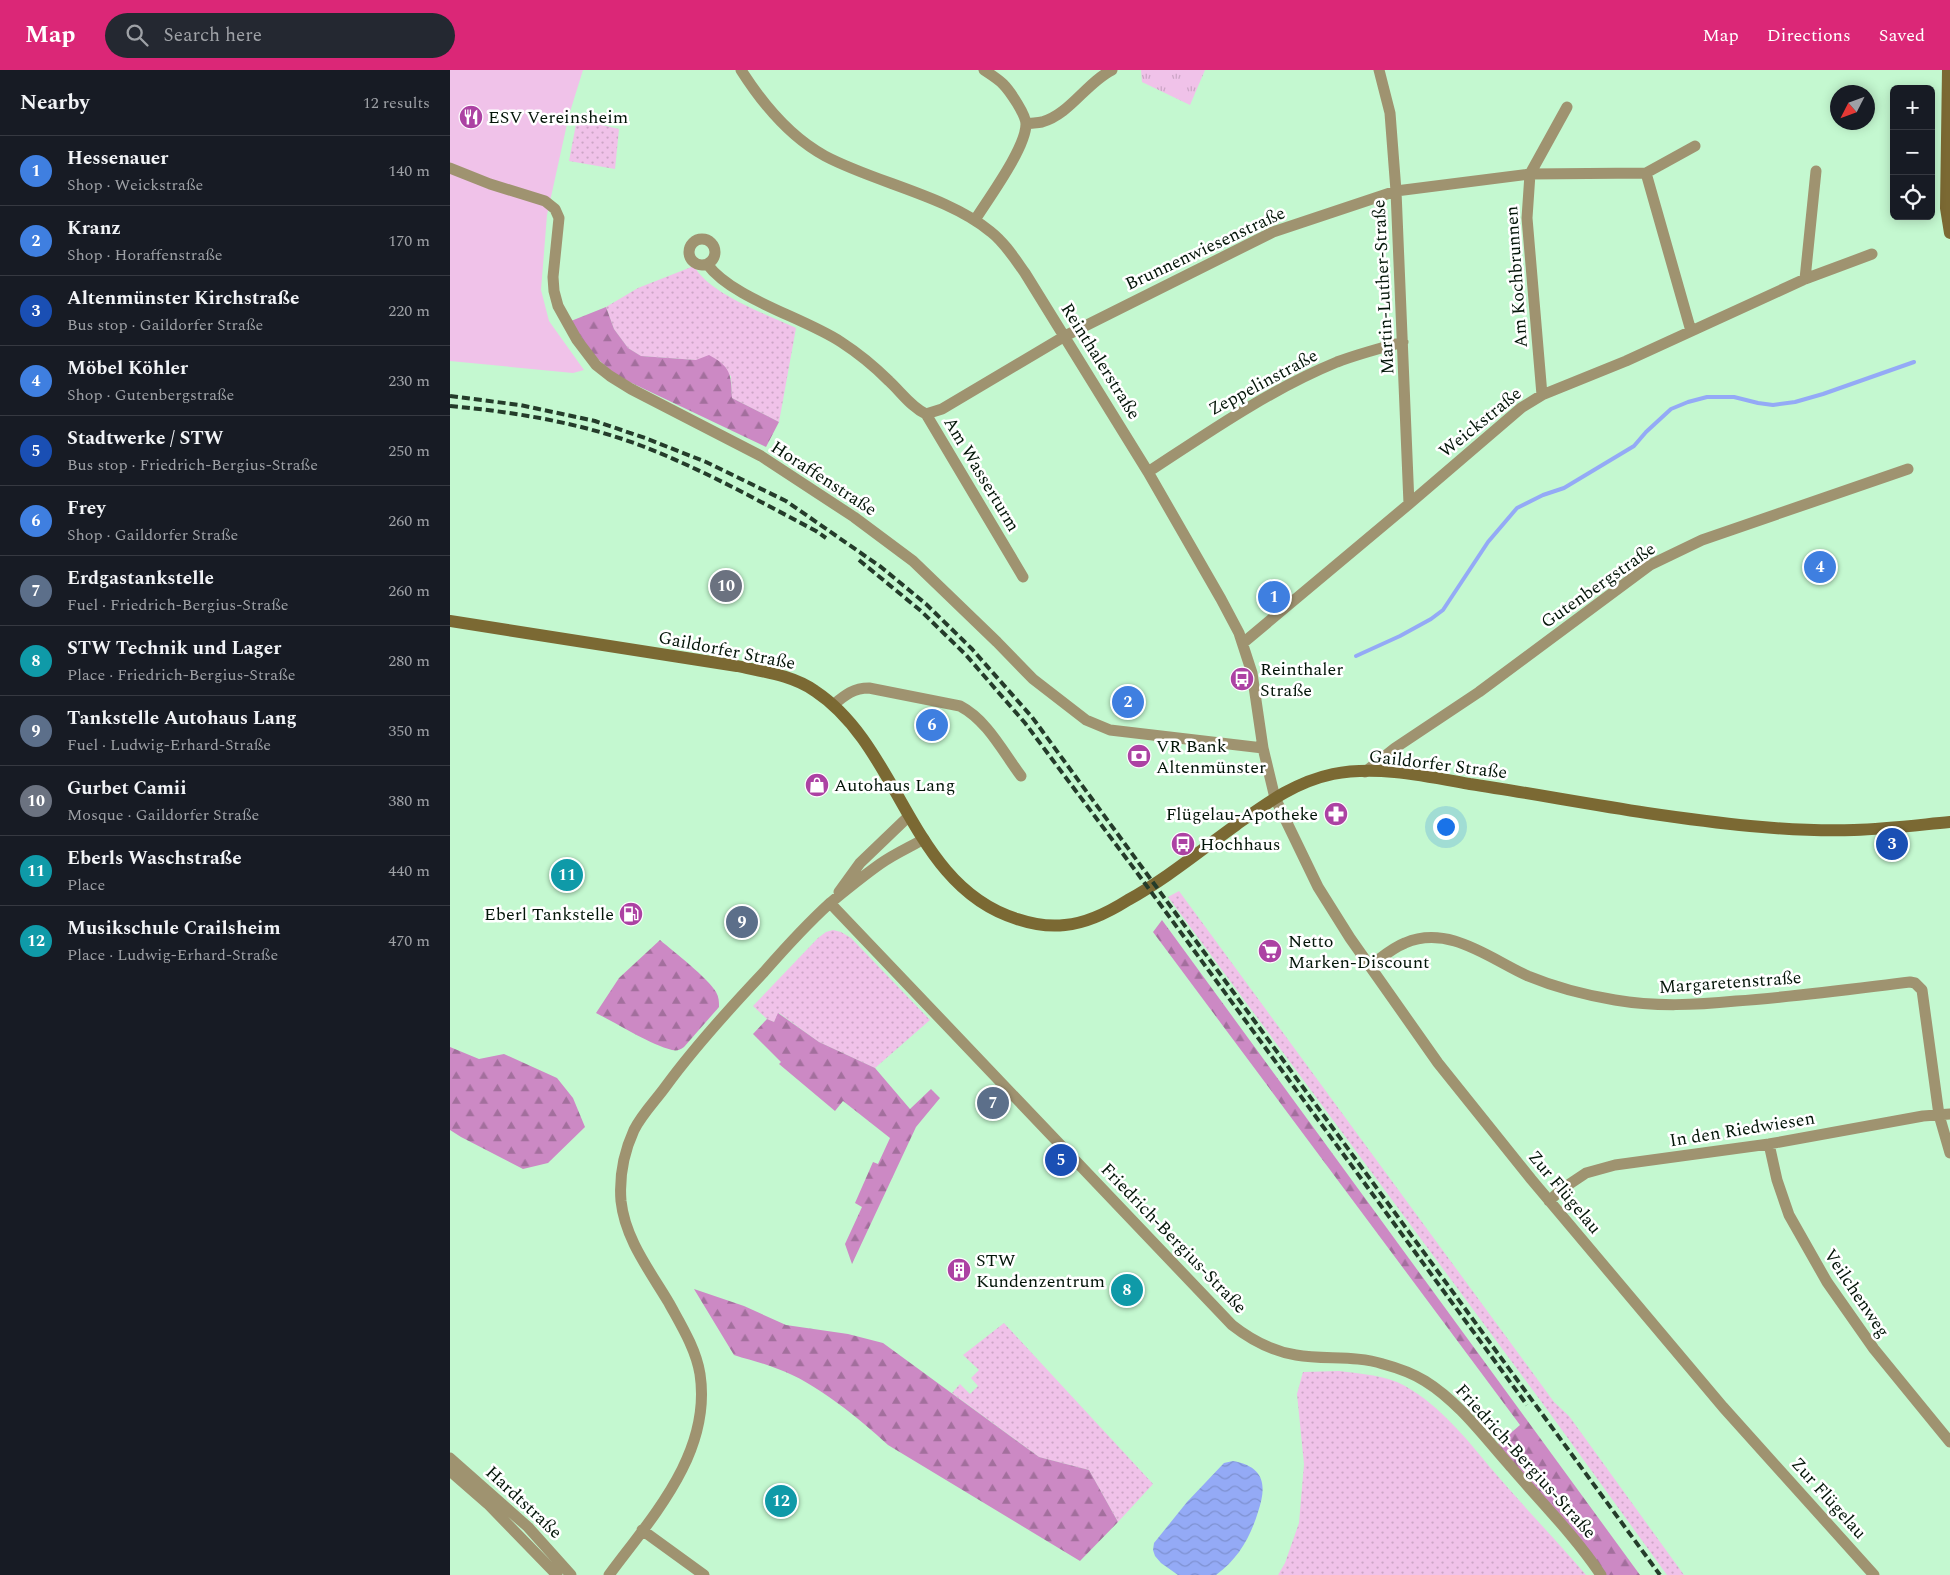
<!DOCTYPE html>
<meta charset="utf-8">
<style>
:root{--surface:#171b24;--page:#242831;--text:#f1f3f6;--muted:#9ea1a6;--line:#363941;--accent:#db2777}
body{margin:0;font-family:Spectral,serif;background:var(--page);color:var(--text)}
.controls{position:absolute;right:15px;top:15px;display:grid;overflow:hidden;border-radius:8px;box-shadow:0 2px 12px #0003}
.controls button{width:45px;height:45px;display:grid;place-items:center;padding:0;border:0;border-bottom:1px solid var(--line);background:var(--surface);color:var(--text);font:25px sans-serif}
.compass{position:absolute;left:1380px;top:15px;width:45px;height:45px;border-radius:50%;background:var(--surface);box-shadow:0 2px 12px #0003;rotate:228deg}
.you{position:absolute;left:995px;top:756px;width:18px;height:18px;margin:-12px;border:4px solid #fff;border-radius:50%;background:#1a73e8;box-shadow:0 0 0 8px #1a73e833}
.badge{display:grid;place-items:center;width:32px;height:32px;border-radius:50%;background:var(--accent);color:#fff;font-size:16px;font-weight:700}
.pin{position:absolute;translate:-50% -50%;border:2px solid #fff;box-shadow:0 1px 5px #0006}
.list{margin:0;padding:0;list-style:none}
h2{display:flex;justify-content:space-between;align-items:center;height:65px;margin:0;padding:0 20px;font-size:21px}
h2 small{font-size:16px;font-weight:400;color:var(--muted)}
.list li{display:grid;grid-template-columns:32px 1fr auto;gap:15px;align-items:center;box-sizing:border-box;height:70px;padding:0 20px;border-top:1px solid var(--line)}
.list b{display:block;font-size:19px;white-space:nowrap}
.list p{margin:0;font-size:16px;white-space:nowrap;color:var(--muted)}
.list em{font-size:16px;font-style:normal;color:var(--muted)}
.icon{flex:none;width:28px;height:28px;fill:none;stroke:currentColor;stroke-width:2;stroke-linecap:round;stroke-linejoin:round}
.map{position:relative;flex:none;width:1500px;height:1505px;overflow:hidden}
header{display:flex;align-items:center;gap:30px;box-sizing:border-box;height:70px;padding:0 25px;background:var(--accent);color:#fff}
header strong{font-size:24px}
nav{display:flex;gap:28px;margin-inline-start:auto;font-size:18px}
.search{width:350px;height:45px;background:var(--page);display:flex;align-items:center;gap:12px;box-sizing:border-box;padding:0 18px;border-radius:28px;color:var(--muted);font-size:19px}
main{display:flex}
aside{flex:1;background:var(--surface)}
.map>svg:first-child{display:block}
.grass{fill:url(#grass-dots)}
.forest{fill:url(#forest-firs)}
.park{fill:url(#park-tufts)}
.pitch{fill:#f0c2e9}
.water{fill:url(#water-waves)}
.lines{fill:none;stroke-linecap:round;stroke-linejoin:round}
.stream{stroke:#94aaf6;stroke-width:4}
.street{stroke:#9f9370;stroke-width:11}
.secondary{stroke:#7b6933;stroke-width:12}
.rail{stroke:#243c2a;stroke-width:4;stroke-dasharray:8 4;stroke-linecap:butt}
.labels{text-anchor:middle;stroke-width:5;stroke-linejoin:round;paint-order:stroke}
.poi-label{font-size:18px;fill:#031508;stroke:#fff;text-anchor:start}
.street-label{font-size:18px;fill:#031508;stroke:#fff}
</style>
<header>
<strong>Map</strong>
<div class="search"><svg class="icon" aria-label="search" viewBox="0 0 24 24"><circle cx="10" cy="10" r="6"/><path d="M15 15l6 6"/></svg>Search here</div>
<nav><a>Map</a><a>Directions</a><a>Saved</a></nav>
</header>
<main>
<aside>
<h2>Nearby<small>12 results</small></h2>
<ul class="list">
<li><span class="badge" style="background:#3f7fe0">1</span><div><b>Hessenauer</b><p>Shop · Weickstraße</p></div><em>140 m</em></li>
<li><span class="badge" style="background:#3f7fe0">2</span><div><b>Kranz</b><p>Shop · Horaffenstraße</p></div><em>170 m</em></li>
<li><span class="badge" style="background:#1a4fb4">3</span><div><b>Altenmünster Kirchstraße</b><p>Bus stop · Gaildorfer Straße</p></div><em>220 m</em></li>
<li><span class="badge" style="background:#3f7fe0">4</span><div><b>Möbel Köhler</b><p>Shop · Gutenbergstraße</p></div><em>230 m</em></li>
<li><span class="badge" style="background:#1a4fb4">5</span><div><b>Stadtwerke / STW</b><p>Bus stop · Friedrich-Bergius-Straße</p></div><em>250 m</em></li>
<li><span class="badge" style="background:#3f7fe0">6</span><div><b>Frey</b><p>Shop · Gaildorfer Straße</p></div><em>260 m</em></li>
<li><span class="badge" style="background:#5c6f8a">7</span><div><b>Erdgastankstelle</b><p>Fuel · Friedrich-Bergius-Straße</p></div><em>260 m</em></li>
<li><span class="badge" style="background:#0f9aa8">8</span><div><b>STW Technik und Lager</b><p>Place · Friedrich-Bergius-Straße</p></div><em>280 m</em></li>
<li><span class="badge" style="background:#5c6f8a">9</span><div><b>Tankstelle Autohaus Lang</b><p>Fuel · Ludwig-Erhard-Straße</p></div><em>350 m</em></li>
<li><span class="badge" style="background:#6b7280">10</span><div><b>Gurbet Camii</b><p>Mosque · Gaildorfer Straße</p></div><em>380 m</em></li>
<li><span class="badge" style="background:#0f9aa8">11</span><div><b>Eberls Waschstraße</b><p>Place</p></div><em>440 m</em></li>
<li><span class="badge" style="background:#0f9aa8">12</span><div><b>Musikschule Crailsheim</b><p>Place · Ludwig-Erhard-Straße</p></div><em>470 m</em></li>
</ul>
</aside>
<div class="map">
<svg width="1500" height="1505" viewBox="0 0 1500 1505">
<defs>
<pattern id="grass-dots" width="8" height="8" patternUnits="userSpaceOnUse" patternTransform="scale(1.25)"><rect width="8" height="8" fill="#f0c2e9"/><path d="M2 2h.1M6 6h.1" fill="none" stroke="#cca6c6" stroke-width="1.8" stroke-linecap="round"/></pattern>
<pattern id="forest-firs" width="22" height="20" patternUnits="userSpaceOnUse" patternTransform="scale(1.25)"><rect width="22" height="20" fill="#cc89c4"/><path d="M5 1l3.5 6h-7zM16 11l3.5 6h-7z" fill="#a36f9d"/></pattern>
<pattern id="park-tufts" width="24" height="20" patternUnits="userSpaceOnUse" patternTransform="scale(1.25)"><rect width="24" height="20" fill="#f0c2e9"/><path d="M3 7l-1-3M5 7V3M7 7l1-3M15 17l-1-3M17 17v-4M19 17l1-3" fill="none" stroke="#cca6c6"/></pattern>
<pattern id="water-waves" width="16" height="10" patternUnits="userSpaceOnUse" patternTransform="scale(1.25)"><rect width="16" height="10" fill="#94aaf6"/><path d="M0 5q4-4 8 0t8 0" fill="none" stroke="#7e91d1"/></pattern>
</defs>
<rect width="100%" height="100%" fill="#c4f8d0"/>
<!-- grass -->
<path class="grass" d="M127,49L169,59L165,99L119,91Z
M244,196C259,224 318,245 346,258L329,352L282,328L281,306L246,290L191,286L178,278L164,259L156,237L188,218Z
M729,821L1104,1332L1119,1346L1234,1505H1217L1096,1338L718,827Z
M383,860L391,862L401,868L480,950L425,998L369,972L329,943L324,952L317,949L303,936L368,868L376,862Z
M554,1253L703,1414L668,1452L639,1400L589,1387L502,1323L510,1314L520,1324L528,1316L521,1308L529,1300L513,1285Z
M889,1301C911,1304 936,1305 955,1316C991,1336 1019,1372 1045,1403C1074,1437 1106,1470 1136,1505H828L835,1493L849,1453L854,1394L847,1324L853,1302Z"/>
<!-- forest -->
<path class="forest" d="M156,237L164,259L178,278L191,286L246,290L259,285C281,297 281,304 282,328L329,352L316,377L167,306L141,283L121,251Z
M712,850L1190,1505H1153L1048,1374L1070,1355L703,862Z
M210,870C224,882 258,908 266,922C269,927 269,932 269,937L234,977C230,980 227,981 222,980C199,974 168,954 146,943L169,908Z
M328,943L369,972L425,998L460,1039L481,1019L490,1028L466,1057L402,1194L395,1174L412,1137L405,1133L423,1092L428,1094L440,1068L393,1031L385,1041L329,994L331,992L303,964L317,949L324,952Z
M0,977L29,989L54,984L107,1008L123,1028L135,1057L98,1093L73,1099L11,1067L0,1060Z
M244,1219L294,1236L336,1255L398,1264L433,1273L589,1387L639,1400L668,1452L630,1491L438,1375C410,1349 365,1312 328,1299C314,1293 299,1290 284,1285Z"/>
<!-- park -->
<path class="park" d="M691,0H755L740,35L692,12Z"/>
<!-- pitch -->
<path class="pitch" d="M0,0H133L119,45L97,145L91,220L99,251L134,300L123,303L0,291Z"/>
<!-- water -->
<path class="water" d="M783,1391C815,1397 817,1415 808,1442C800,1468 788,1489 766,1505H728L711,1493L705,1486L703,1480L704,1473L737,1432L774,1393Z"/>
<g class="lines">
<!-- stream -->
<path class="stream" d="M906,586L950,566L981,549L993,540L1038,472L1067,438L1093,425L1114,418L1184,376L1196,362L1221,339L1238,332L1257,327H1284L1308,333L1323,335L1345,332L1373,324L1464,292"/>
<!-- street -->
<path class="street" d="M291,0C312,33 340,67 375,86C426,113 498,126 541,162C555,173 565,189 575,203L698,402L771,529L789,563L802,603L813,678L825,728L868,817L900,868L988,993L1081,1109L1273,1337L1424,1505
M929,0L940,43L946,121L959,434
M576,54C581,53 587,53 592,52C620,44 636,13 662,0
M0,98L40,114L95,131L105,139L109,148L103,207L104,221L108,236L127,270L146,295L160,306L181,319L311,386L404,447L463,491L547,572L583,609L636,650L660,660L813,678
M1196,103L1241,261
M525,150C538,129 576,78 576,54C576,45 560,21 553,14C548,9 540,4 534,0
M239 182a13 13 0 1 1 26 0a13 13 0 1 1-26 0Z
M257,194C283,229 353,247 391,272C408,283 425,297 439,311C451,322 461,337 476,344L573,507
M1355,209L1366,101
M1092,325L1077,148L1080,104L1117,37
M476,344L492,339L615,266L823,162L946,121L1080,104L1196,103L1245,76
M698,402C759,362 819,320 887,292C908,284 931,278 953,272
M793,573L959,434L1071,338L1092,325L1176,291L1355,209L1422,184
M383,635C395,625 403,618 419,618L510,636C537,650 553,682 571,706
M915,702L945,678L1029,622L1200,495L1252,470L1458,399
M389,822L410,793L459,746
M380,833L782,1255C801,1270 822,1281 846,1285C875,1290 905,1285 933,1294C948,1298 962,1303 975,1311C1009,1332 1035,1368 1061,1397C1091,1432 1125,1466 1151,1505
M920,896C931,888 942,878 955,873C999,854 1040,889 1078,906C1107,918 1135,925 1165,930C1206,937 1246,935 1286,931C1344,927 1402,919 1460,912L1465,913L1472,920L1489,1045L1500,1083
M1319,1074L1327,1110L1339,1145L1377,1212L1424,1279L1500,1372
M1099,1131L1112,1119L1136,1103L1165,1095L1319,1074L1473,1046L1500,1044
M0,1388L78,1457L121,1505
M0,1401L38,1434L107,1505
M192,1460L254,1505
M159,1505C202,1447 262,1383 250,1304C246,1279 231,1255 219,1233C200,1201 175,1169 171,1131C169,1106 174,1082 184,1060C192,1044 206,1030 216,1016C246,975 280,938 314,902C335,878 357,854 380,833C396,820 413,806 430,794C444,784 460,777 474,769"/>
<!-- secondary -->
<path class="secondary" d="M1498,0L1496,138L1500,163
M0,551L287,596C314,602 342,605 365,621C451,678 460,816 567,849C582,854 598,857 615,855C638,853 659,842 678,830C716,809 751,780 786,755C817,733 845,712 883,704C927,695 976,706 1020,714C1079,723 1138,734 1197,743C1265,753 1335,762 1404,760C1436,759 1468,755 1500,752"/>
<!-- rail -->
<path class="rail" d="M0,326L70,335L145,351L195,368L256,392L336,431L431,497L476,534L522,579L582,647L1210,1505
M0,336C65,342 132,353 192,376C252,399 309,431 366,461L376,468
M409,490L471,541L516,585L575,653L688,804L1077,1335"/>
</g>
<!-- icons -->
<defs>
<g id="restaurant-disc" transform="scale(1.25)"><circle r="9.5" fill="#ac42a3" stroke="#fff"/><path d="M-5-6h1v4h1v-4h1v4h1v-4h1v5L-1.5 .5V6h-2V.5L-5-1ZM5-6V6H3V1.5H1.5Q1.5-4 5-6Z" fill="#fff"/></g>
<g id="bus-disc" transform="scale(1.25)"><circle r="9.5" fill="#ac42a3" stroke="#fff"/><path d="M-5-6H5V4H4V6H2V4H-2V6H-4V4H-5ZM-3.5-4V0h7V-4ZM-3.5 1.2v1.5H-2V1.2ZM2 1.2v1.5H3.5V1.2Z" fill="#fff"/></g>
<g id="bank-disc" transform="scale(1.25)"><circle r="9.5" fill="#ac42a3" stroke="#fff"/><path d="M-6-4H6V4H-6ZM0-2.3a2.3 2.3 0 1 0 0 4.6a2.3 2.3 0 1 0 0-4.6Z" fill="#fff"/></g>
<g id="shop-disc" transform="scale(1.25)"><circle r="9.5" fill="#ac42a3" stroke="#fff"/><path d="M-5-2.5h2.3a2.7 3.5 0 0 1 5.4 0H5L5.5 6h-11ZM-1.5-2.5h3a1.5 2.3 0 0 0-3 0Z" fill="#fff"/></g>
<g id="pharmacy-disc" transform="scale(1.25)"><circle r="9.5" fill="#ac42a3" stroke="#fff"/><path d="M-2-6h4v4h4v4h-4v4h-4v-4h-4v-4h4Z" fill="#fff"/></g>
<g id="fuel-disc" transform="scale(1.25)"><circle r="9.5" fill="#ac42a3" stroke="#fff"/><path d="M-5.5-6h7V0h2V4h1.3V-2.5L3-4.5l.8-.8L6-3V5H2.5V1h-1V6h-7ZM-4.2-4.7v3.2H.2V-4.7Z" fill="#fff"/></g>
<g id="supermarket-disc" transform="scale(1.25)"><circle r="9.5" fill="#ac42a3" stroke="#fff"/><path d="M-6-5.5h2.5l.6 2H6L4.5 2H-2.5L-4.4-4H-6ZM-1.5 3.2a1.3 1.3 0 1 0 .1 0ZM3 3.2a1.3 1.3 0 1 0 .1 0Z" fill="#fff"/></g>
<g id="building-disc" transform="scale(1.25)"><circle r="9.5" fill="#ac42a3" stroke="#fff"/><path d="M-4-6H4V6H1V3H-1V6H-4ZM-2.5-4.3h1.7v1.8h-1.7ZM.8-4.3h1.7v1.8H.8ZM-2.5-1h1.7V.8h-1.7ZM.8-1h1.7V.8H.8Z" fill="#fff"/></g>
</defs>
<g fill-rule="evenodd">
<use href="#restaurant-disc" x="21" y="47"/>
<use href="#bus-disc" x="792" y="609"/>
<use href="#bank-disc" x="689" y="686"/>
<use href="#shop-disc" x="367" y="715"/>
<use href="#pharmacy-disc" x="886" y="744"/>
<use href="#bus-disc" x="733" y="774"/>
<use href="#fuel-disc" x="181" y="844"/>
<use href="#supermarket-disc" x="820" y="881"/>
<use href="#building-disc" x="509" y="1200"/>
</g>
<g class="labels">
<!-- poi labels -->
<g class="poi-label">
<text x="38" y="53">ESV Vereinsheim</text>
<text x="810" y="605">Reinthaler<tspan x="810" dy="21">Straße</tspan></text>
<text x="706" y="682">VR Bank<tspan x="706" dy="21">Altenmünster</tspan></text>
<text x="384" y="721">Autohaus Lang</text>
<text x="868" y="750" text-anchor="end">Flügelau-Apotheke</text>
<text x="750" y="780">Hochhaus</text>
<text x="164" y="850" text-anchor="end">Eberl Tankstelle</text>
<text x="838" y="877">Netto<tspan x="838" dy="21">Marken-Discount</tspan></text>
<text x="526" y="1196">STW<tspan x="526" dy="21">Kundenzentrum</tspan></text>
</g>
<!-- street labels -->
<g class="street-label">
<text transform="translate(755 178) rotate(-25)" y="6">Brunnenwiesenstraße</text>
<text transform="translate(1066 207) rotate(-94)" y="6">Am Kochbrunnen</text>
<text transform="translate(933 217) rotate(-93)" y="6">Martin-Luther-Straße</text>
<text transform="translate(651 291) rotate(58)" y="6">Reinthalerstraße</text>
<text transform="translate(813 312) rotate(-28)" y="6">Zeppelinstraße</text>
<text transform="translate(1030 352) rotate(-39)" y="6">Weickstraße</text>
<text transform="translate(532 404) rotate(59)" y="6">Am Wasserturm</text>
<text transform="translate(374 408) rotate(33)" y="6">Horaffenstraße</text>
<text transform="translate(1148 515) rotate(-35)" y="6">Gutenbergstraße</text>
<text transform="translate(277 580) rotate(11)" y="6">Gaildorfer Straße</text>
<text transform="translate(988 694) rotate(7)" y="6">Gaildorfer Straße</text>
<text transform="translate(1280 912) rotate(-4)" y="6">Margaretenstraße</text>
<text transform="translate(1292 1059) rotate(-9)" y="6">In den Riedwiesen</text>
<text transform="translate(1115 1122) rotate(50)" y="6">Zur Flügelau</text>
<text transform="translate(724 1168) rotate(46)" y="6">Friedrich-Bergius-Straße</text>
<text transform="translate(1407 1223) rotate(56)" y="6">Veilchenweg</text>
<text transform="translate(1076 1391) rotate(48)" y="6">Friedrich-Bergius-Straße</text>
<text transform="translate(1379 1428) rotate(48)" y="6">Zur Flügelau</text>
<text transform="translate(74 1432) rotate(43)" y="6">Hardtstraße</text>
</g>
</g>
</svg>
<div class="controls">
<button>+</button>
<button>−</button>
<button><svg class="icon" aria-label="locate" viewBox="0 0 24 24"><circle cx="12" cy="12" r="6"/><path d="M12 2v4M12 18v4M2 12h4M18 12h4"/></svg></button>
</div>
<svg class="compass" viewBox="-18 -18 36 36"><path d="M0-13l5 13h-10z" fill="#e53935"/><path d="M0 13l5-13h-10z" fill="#9ea1a6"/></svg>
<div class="you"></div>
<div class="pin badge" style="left:824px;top:527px;background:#3f7fe0">1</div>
<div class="pin badge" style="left:678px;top:632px;background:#3f7fe0">2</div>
<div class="pin badge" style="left:1442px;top:774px;background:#1a4fb4">3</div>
<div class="pin badge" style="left:1370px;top:497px;background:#3f7fe0">4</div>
<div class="pin badge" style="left:611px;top:1090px;background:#1a4fb4">5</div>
<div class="pin badge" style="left:482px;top:655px;background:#3f7fe0">6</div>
<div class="pin badge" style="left:543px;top:1033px;background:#5c6f8a">7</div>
<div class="pin badge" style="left:677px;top:1220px;background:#0f9aa8">8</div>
<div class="pin badge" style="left:292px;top:852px;background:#5c6f8a">9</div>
<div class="pin badge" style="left:276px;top:516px;background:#6b7280">10</div>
<div class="pin badge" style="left:117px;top:805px;background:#0f9aa8">11</div>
<div class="pin badge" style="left:331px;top:1431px;background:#0f9aa8">12</div>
</div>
</main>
